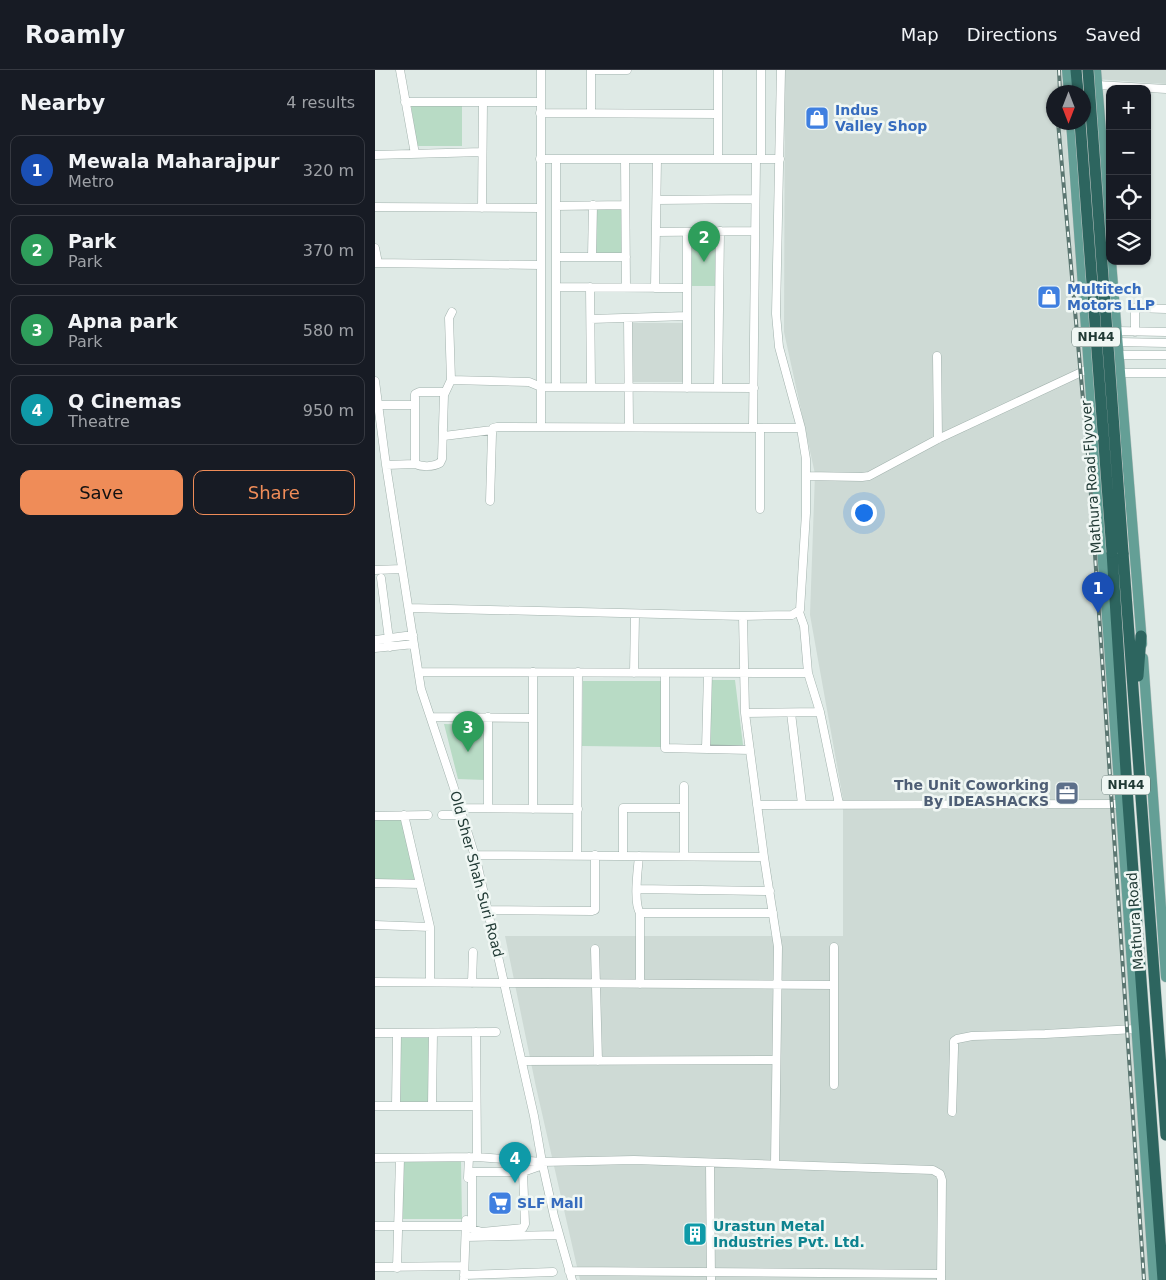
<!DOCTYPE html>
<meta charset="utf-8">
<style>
:root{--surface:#171b24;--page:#242831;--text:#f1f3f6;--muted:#9ea1a6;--line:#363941;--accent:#ef8c58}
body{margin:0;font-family:"DejaVu Sans",sans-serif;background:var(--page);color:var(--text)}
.controls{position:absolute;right:15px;top:15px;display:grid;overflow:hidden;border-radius:10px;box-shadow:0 1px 4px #0004}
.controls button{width:45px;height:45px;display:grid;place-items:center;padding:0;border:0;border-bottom:1px solid var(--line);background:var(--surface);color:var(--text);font:25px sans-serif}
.compass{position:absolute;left:671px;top:15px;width:45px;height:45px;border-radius:50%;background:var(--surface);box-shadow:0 1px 4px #0004;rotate:180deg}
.you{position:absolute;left:488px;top:442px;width:18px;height:18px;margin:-12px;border:4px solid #fff;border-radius:50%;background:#1a73e8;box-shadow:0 0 0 8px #1a73e833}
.badge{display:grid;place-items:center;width:32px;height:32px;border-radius:50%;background:var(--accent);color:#fff;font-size:16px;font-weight:700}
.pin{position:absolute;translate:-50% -41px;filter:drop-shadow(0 1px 2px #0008)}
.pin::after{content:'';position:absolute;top:26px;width:18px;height:15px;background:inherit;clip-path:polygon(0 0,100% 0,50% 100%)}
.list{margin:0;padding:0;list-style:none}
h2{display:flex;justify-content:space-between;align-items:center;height:65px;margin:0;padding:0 20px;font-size:21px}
h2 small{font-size:16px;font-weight:400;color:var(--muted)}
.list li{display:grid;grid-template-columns:32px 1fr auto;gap:15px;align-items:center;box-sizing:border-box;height:70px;margin:0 10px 10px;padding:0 10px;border:1px solid var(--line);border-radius:10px}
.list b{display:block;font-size:19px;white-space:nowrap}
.list p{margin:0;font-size:16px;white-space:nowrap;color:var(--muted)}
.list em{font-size:16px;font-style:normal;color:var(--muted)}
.actions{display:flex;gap:10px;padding:15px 20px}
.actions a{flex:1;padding:11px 0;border:1px solid var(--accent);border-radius:10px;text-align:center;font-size:18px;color:var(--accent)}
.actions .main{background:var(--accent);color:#111}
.icon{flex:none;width:28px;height:28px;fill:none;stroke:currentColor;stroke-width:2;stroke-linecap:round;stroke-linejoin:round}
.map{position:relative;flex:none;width:791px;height:1210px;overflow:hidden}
header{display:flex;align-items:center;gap:30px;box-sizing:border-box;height:70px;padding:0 25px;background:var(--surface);border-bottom:1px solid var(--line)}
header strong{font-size:24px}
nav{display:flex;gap:28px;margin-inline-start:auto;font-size:18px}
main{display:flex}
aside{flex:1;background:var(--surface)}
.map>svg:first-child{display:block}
.built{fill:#cedad5}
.green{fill:#b8dbc5}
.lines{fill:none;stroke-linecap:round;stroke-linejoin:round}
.minor-casing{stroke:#a2b2ad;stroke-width:9}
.major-casing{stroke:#bcc4c2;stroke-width:11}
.highway-casing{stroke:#bcc4c2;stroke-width:12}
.minor{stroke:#fff;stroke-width:8}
.major{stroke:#649f96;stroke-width:10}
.highway{stroke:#2d655f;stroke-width:11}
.rail-casing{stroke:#5b7671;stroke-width:4}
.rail{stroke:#f0f7f4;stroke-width:2;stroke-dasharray:5.5;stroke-linecap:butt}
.highway-bridge-casing{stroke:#bcc4c2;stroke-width:12;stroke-linecap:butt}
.highway-bridge{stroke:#2d655f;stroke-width:11}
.labels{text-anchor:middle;stroke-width:5;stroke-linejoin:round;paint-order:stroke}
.shield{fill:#f0f7f4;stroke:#5f736e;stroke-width:1}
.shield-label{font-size:12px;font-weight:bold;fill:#213a35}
.shop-label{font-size:14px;font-weight:bold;fill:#366cbe;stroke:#f0f7f4;text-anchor:start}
.street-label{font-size:14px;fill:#213a35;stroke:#f0f7f4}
.service-label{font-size:14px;font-weight:bold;fill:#4e5e75;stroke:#f0f7f4;text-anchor:end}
.culture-label{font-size:14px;font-weight:bold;fill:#0d838f;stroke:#f0f7f4;text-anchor:start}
</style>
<header>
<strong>Roamly</strong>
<nav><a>Map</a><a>Directions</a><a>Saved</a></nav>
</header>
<main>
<aside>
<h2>Nearby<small>4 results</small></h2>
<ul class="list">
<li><span class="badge" style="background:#1a4fb4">1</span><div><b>Mewala Maharajpur</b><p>Metro</p></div><em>320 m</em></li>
<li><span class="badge" style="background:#2e9e5b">2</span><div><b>Park</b><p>Park</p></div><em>370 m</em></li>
<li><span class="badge" style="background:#2e9e5b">3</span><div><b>Apna park</b><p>Park</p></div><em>580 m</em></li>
<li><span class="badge" style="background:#0f9aa8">4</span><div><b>Q Cinemas</b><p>Theatre</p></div><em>950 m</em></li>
</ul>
<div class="actions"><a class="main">Save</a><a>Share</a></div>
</aside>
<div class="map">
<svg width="791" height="1210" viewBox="0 0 791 1210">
<rect width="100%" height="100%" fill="#dfeae6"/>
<!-- built -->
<path class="built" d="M410,0H686L688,22H678V52L690,53L781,1210H205L161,1017L130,866H468V729L435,545L440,404L409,262Z
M719,0H791V14L720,9Z
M257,253H309L308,312H257Z"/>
<!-- green -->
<path class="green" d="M36,35H87V76H42Z
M220,139H247V183H220Z
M317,169H340V216H317Z
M337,610H360L368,675H335Z
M208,611H286V677L207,676Z
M69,654L110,655V710L83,709Z
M0,750H26L41,810L0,809Z
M26,968H54V1032H25Z
M86,1091L87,1149H28V1092Z"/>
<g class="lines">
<!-- minor casing -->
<g class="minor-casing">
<path id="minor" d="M25,0L40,84
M166,0V356
M216,0H252
M722,15L791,19
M30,32H166
M165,43L343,44
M216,43V0
M0,85L107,82
M165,89H405
M250,89L251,217
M343,89V0
M386,89V0
M282,130L380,129
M181,136L250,135
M0,137L165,138
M107,138L108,32
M281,162L380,161
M312,162V318
M0,178L3,193
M181,187H251
M217,187L218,135
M0,193L165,195
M181,217L312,218
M215,217L216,317
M280,218L282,89
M253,248L254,356
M216,249L312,246
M742,261L791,262
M760,262V238L791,239
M743,272L791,273
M744,285H791
M562,286L563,369
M745,303H791
M76,310L154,312L166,317L379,318
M0,311L11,395L46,619L78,715L102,793L159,1046L167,1092L179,1146L197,1210
M181,317V89
M343,318L345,161
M70,322H44L40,324V394C47,397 58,397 65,393L67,389L69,325L76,310L74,248L77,242
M3,335H39
M378,357L381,89
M69,366L117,360
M11,395L40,394
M432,406L487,407L494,406L563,369L715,298
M115,431L117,364L118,358L122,357L426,358
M385,439V358
M0,500L27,499
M6,508L15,577
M34,538L368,546L417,545L425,540L431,443V389L426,358L404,277L401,244L406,0
M424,542L429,556L433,603L445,642L464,734
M0,570L38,565
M0,578L39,574
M44,602L433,603
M259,603L260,545
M290,603V678L375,680
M370,643L445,642
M416,643L427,734
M56,647L158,648
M113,647V738
M331,679L333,603
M309,716V786
M382,735L747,734
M85,738L203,739
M158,739V602
M29,745L55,857V912
M67,745H87
M0,746L53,745
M99,785L389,787L370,643L368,546
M202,785L203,602
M248,786V738H309
M264,786C263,799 258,832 265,843V914
M389,787L403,877L400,1094
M0,813L45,814
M262,819L395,821
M113,840L217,841L220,840V785
M265,843H398
M0,855L55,857
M459,877V1015
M220,879L223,991
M0,912L459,915
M97,913L98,882
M101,962L102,1087
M0,963L121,962
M147,991L401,990
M0,1036H101
M21,1036L22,963
M57,1036L58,963
M577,1042L579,979V971L582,969L597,966L670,964L760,959
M0,1088L102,1087L167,1092L259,1090L558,1100L565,1104L567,1110L566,1210
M335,1093L336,1210
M148,1102L150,1154L148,1158L107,1162L97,1159V1102H148L168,1095
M93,1108L94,1087
M0,1156H91
M91,1167L184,1165
M0,1197L89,1196
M22,1198L25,1088
M194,1201L566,1204
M89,1205L178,1202
M89,1210L91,1150"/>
</g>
<!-- major casing -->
<g class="major-casing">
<path id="major" d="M692,0L694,22
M721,0L735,172
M696,52C727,438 751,824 779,1210
M736,191L767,574
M768,588L791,907"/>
</g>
<!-- highway casing -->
<g class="highway-casing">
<path id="highway" d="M701,0L703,22
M737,482L753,733L788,1210
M748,483L791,1065
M763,606L766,566"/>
</g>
<!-- minor -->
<use href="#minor" class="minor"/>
<!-- major -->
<use href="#major" class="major"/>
<!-- highway -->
<use href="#highway" class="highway"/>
<!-- rail casing -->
<g class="rail-casing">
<path id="rail" d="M684,0L685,22
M683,52L714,396L769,1210"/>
</g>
<!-- rail -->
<use href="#rail" class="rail"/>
<!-- highway-bridge casing -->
<g class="highway-bridge-casing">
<path id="highway-bridge" d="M713,0L748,483
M705,52L737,482"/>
</g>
<!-- highway-bridge -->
<use href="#highway-bridge" class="highway-bridge"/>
</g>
<!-- icons -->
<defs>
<g id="shop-square" transform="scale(1.25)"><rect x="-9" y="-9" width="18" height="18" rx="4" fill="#3f7fe0" stroke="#f0f7f4"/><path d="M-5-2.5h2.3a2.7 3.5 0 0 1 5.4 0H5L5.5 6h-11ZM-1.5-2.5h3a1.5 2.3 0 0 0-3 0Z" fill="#fff"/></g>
<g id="office-square" transform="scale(1.25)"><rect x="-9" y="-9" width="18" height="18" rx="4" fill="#5c6f8a" stroke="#f0f7f4"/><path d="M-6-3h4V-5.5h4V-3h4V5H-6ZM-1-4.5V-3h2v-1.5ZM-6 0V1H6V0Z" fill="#fff"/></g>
<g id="supermarket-square" transform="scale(1.25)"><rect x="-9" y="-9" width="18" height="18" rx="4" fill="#3f7fe0" stroke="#f0f7f4"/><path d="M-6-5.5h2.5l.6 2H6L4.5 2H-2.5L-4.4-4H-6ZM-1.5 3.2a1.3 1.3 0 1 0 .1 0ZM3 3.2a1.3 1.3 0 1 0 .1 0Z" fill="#fff"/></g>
<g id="building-square" transform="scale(1.25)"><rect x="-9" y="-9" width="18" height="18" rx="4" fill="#0f9aa8" stroke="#f0f7f4"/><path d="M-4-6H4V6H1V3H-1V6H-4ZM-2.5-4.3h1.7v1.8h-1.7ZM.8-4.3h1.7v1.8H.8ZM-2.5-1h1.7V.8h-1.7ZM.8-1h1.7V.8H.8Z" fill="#fff"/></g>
</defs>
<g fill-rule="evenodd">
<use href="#shop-square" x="442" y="48"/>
<use href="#shop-square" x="674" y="227"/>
<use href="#office-square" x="692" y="723"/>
<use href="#supermarket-square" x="125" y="1133"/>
<use href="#building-square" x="320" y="1164"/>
</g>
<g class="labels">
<!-- shield labels -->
<g class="shield">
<rect x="697" y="257.5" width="48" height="19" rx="4"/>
<rect x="727" y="705.5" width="48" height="19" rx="4"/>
</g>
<g class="shield-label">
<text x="721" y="271">NH44</text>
<text x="751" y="719">NH44</text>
</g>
<!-- shop labels -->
<g class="shop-label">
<text x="460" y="45">Indus<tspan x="460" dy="16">Valley Shop</tspan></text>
<text x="692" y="224">Multitech<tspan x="692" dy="16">Motors LLP</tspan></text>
<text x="142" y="1138">SLF Mall</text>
</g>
<!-- street labels -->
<g class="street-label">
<text transform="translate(716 407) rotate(-94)" y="5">Mathura Road Flyover</text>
<text transform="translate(102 804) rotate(75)" y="5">Old Sher Shah Suri Road</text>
<text transform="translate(760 851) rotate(-94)" y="5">Mathura Road</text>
</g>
<!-- service labels -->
<g class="service-label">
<text x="674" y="720">The Unit Coworking<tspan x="674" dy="16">By IDEASHACKS</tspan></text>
</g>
<!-- culture labels -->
<g class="culture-label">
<text x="338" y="1161">Urastun Metal<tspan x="338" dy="16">Industries Pvt. Ltd.</tspan></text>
</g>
</g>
</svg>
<div class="controls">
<button>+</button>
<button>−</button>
<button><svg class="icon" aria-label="locate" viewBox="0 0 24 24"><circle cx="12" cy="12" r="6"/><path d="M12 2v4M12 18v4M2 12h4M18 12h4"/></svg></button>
<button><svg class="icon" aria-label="layers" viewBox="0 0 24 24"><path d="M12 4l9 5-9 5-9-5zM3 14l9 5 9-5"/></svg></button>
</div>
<svg class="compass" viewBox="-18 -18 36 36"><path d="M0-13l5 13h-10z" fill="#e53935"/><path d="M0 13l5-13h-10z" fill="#9ea1a6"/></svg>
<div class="you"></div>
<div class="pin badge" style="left:723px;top:543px;background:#1a4fb4">1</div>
<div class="pin badge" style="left:329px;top:192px;background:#2e9e5b">2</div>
<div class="pin badge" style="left:93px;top:682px;background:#2e9e5b">3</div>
<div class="pin badge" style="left:140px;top:1113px;background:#0f9aa8">4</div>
</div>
</main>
